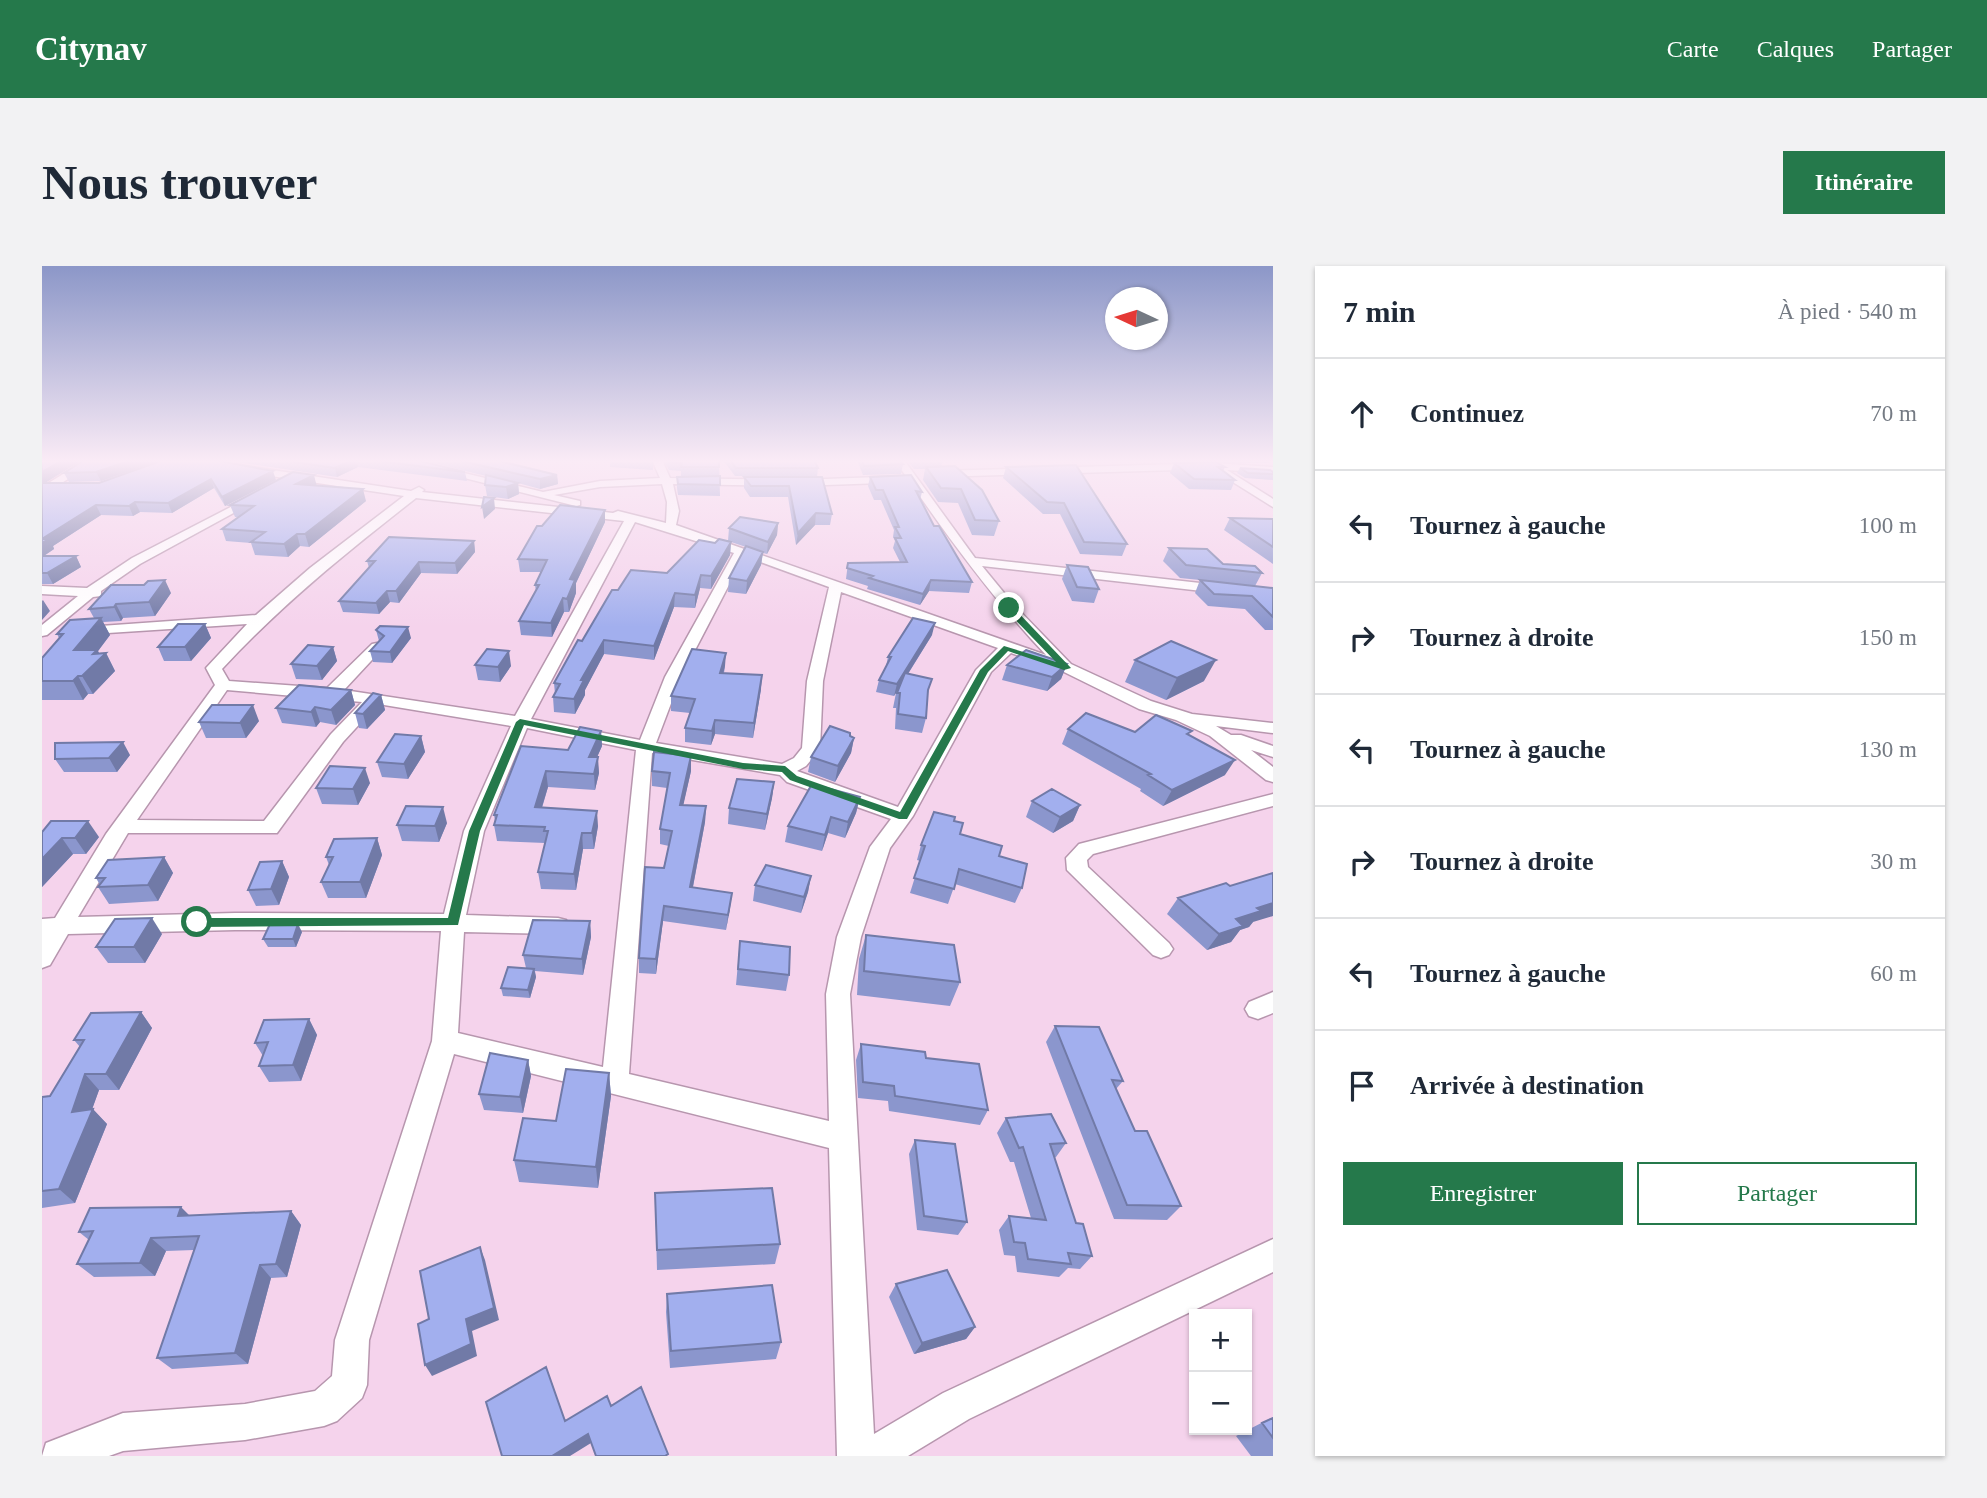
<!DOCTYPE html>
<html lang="fr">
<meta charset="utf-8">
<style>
:root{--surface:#fff;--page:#f2f2f3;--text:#1f2937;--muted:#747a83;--line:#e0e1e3;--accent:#25794b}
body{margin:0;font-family:"Times New Roman",serif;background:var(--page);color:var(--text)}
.controls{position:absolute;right:21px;bottom:21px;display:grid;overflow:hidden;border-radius:0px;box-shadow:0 2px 5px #0004}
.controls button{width:63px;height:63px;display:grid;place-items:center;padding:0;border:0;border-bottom:2px solid var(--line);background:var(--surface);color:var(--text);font:35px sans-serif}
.compass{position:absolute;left:1063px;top:21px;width:63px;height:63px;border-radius:50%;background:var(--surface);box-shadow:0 2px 5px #0004;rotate:274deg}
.stop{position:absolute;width:21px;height:21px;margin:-16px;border:5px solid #25794b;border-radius:50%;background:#fff}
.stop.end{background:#25794b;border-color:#fff;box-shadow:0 2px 7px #0008}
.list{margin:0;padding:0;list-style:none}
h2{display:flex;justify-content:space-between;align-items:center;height:91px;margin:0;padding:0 28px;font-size:30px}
h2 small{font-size:23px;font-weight:400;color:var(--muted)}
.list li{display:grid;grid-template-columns:46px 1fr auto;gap:21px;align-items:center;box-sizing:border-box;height:112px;padding:0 28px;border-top:2px solid var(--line)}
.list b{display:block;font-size:26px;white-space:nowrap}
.list em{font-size:23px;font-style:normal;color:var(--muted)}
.actions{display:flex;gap:14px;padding:21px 28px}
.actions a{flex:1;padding:16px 0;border:2px solid var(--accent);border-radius:0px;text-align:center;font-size:24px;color:var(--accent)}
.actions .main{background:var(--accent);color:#fff}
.icon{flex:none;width:38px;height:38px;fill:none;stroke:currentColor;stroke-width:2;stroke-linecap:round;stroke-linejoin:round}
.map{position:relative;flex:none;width:1231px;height:1190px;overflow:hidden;border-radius:0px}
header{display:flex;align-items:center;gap:42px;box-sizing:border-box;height:98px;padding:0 35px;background:var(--accent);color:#fff}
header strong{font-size:33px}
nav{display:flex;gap:38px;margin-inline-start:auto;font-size:24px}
.intro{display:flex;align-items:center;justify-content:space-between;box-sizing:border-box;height:168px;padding:0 42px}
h1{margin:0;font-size:49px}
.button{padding:18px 32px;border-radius:0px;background:var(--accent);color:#fff;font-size:24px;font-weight:700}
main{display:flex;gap:42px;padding:0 42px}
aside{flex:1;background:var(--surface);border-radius:0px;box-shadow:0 2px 5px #0004}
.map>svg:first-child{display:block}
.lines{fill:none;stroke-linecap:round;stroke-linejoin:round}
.minor-casing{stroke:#b796ae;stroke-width:3}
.minor{fill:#fff;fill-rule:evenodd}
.wall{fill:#8b96cd}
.shaded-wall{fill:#717aa7}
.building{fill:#a2afee;stroke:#717aa7;stroke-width:2}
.route{fill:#25794b}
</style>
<header>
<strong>Citynav</strong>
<nav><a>Carte</a><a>Calques</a><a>Partager</a></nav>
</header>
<div class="intro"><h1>Nous trouver</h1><a class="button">Itinéraire</a></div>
<main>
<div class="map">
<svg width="1231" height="1190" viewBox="0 0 1231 1190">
<rect width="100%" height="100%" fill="#f5d3ec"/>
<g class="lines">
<!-- minor casing -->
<g class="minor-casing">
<path id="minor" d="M44,194H57L0,229V221Z
M142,194H164L369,225L377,221L382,224L380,226L571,247L576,245L624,257L625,236L620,218L558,221L512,229L538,235V239L534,240L351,194H368L501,226L558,215L618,212L610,194H620L628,212L756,214L864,210L852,194H862L933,292L1231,325V333L940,300L972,339L1029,398L1109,435L1150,448L1231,457V467L1174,460L1189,469H1199L1231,480V491L1209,484L1231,501V516L1224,514L1168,470L1134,454L1097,443L1020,405L969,387L949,406L871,550L848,582L819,671L808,728L832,1168L901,1127L1231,973V1006L927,1153L866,1190H795L787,882L412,788L327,1074L325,1119L320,1132L295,1155L282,1160L203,1174L81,1185L67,1190H0L4,1177L81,1147L203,1138L273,1125L290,1110L293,1074L390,775L399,665L193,664L26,668L8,699L0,702V653L13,652L64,568L173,419L164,402L205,358L35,369L28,365L30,362L214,349L268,302L362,230L202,206ZM868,216C910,277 953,335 1004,389L634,259L637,245L631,218L756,220ZM374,232L582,255L473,450L302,424L342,381L335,377L330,378L285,422L187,415L180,403C239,339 305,286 374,232ZM593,256L692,287L623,411L598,474L489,453ZM702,290L787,321L765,415L760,482L752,492L740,498L614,477L639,411ZM799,326L956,382L934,404L856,541L755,505L764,500L778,483L781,415ZM185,424L320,436L289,468L222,555L95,554ZM336,438L469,460L422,565L402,648L193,647L36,651L86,567H235L301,476ZM485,462L594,484L561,801L416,767L422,666L516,668L524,666L527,660L524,654L516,652L424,649L442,565ZM610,487L738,509L745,516L849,553L828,581L795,671L784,728L787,855L587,808Z
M1172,197L1231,201V207L1185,204L1231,233V241L1170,203L894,211L889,208L894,205Z
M210,230L219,232L98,298L59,325V330L51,331L5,369L0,370V359L36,330L0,328V320L45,322L90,292Z
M1231,528V540L1051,588L1045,594L1046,601L1127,677L1131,683L1127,689L1119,692L1111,689L1025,604L1024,592L1037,578Z
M1231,726V747L1216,753L1207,750L1203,743L1207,736Z"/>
</g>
<!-- minor -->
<use href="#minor" class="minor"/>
</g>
<!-- wall -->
<path class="wall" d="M0,194H40L2,217H57L121,194L234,214L183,240L172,222L130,247L98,246L91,250L59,249L11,280L12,283L2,290H34L39,301L11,318H0Z
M120,194L59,215L27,216L22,207Z
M181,194H375L423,206L425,215L316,201L295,211Z
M379,194H453L515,209L516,218L498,223L476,217L477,228L466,233L445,230L443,219L444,210Z
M568,194H611V204L568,201Z
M621,194H677L678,230L636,229L635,222V211L672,210H639V205L627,204Z
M681,194H772L776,202L775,211L693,210Z
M815,194H857L861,198L859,208L821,209Z
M865,194H901L899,201L957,255L952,270L930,269L916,237L896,236L881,214L883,203H872Z
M1112,194H1229L1228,197H1175L1183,201L1181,205L1193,214L1189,224L1147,223L1128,207L1132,197L1155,196H1114Z
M1034,199L1085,278L1080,290L1038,288L1018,248H1001L961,212L964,201Z
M1198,202L1231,206V214L1203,212L1195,207Z
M702,211H780L790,248L788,259H773L754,279L746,231H708L702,222Z
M828,211L880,226L878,234L892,260L930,316L927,327L887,325L878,339L825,323L826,320L804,313L806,297L858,296L851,282L853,275L851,271L852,264L839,234H832L826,220Z
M275,219L324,235L267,281L258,280L246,291L213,289L209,277L184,275L180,263L197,251H193L188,239Z
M1188,252L1231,253V298L1182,264Z
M563,256L534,317V327L527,346H522L510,371L479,369L477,355L494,326L493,319L499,306H478L476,293L500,260Z
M736,257L735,269L725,288L721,287L719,299L704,328L686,326L687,312L704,281L686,275L687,262Z
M432,275L433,286L415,308L379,307L357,337L348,336L337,348L301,346L297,335L327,302L325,295Z
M689,276L688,289L669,323L658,322L653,342L632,341L612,394L562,388L543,424V429L533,448L512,446L511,431L513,428L512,417L576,324L625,307L673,277Z
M1127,282L1181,298L1220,307L1213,320L1231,322V364H1223L1203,343L1166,340L1153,327L1158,314L1138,312L1121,295Z
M1025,299L1057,323L1052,337L1030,335L1020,313Z
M129,327L113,350L81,352L79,355L61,356L68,369L56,385L57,387H64L73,405L51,428H46L41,434H0V392L17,372L15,368L52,352L47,343Z
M163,358L169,372L149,395H122L116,381Z
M334,364L369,372L350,397L331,396L328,385L337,375Z
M890,369L866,408L886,429L884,452L880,467L853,463L854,442H851L854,427L852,430L834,426L837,414L844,400L846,391Z
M291,381L295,395L280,414L254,413L249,398Z
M1093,394L1162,415L1124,434L1083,416Z
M1025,398L1019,413L1005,425L960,414L965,399Z
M433,399L469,400L458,416L436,414Z
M683,400L682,407L719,423L711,472L673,468L669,479L643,476V462L648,447L629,445V430Z
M309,424L313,439L294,459L278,456L274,461L240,457L234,442Z
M339,429L343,444L325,463L317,462L313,447Z
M217,455L204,472H164L157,456Z
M1026,463L1147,469L1183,509L1121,540L1098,525L1099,523L1020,478Z
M559,465L560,480L555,491L557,507L553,524L506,521L500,542L556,560L552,583H541L534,624L499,623L496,606L503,577L455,575L452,559L453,555L452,549L526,484Z
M379,470L383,486L366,513L340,511L335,496Z
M808,470L812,472L809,487L793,516L766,506L769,491Z
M88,489L75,506H22L13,493Z
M610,505H649L641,539L664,540L663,556L651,621L688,642L684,664L621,655L614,708L597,707V692L627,580L618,578V563L625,522L610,520Z
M732,516L730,532L723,564L686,558L687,542Z
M328,517L316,539L280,538L274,522Z
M818,531L814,547L803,572L786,567L780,585L743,576L746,560Z
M990,535L1038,539L1031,555L1011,567L984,551Z
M912,555L918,568L957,590L980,622L973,637L913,618L906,638L868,627L878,595L875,594L879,579Z
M405,557L397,576L360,575L355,559Z
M0,566L57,571L44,588H31L0,621Z
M335,572L340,589L324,632H286L279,616L287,599L284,591Z
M122,591L131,607L116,635L67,638L56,621L58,619L54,612Z
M240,595L247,611L237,639L214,640L206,624Z
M769,610L766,626L759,647L711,635L713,619Z
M1136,632L1211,656L1207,661L1198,664L1189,676L1165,684L1125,648Z
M548,655L549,671L541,709L493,705L494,711L488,732L461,730L459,722L484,702L481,689Z
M260,666L254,681H226L221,673Z
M120,668L103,697H66L54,681Z
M824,669L918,716L908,740L815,729L817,693Z
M698,675L747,709L744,725L694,719Z
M99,746L110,762L77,824H57L50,843L65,858L33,937L0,942V831L8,830L38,781L32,774Z
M267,753L275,769L259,815L227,816L217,800L221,790L213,777Z
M1013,760L1081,815L1074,823L1093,865L1139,940L1125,954L1072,953L1004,776Z
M819,778L884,792L946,844L938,859L847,845L846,835L816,832L814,794Z
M486,794L489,810L481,847L442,844L437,828Z
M567,807L569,830L556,922L477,916L472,894Z
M964,852L1024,877L1014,891L1012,892L1034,957L1050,990L1038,1003L1026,1002L1017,1011L975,1006L973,990L962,989L957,964L967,950L989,952L972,896H968L955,867Z
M873,874L925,956L916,969L875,964L867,888Z
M613,927L738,978L733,998L615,1004Z
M249,945L259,959L245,1011L229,1012L206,1098L130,1103L115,1092L152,984L124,985L113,1010L52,1011L35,998L47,974L37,966L147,950Z
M854,1018L933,1061L924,1073L872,1088L847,1031Z
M625,1028L739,1076L734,1093L628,1102L624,1046Z
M1231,1151V1190H1209L1194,1170Z"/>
<!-- shaded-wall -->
<path class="shaded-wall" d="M21,194H40L0,219V206Z
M90,194H120L59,215L54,206Z
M310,194H315L316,201L295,211L293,202Z
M231,205L234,214L183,240L180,231Z
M272,209L275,221L254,218Z
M515,209L516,218L498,223V213Z
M169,213L172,222L130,247L126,237Z
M476,217L477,228L466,233L464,221Z
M321,223L324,235L267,281L263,268Z
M452,232L453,243L442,253L440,241Z
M93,236L98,246L91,250L87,240Z
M54,239L59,249L11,280L12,283L0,291V273Z
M563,244V256L534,317V327L527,346L525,333L528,313Z
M774,247L773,259L754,279L756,267Z
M736,257L735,269L725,288L726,276Z
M255,268L258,280L246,291L242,278Z
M432,275L433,286L415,308L413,297Z
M689,276L688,289L669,323V310Z
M721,286L719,299L704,328L705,315Z
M34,290L39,301L11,318L5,307Z
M377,296L379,307L357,337L354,325Z
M659,309L658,322L653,342V329Z
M123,314L129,327L113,350L107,336Z
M889,314L887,325L878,339L881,328Z
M345,325L348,336L337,348L334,337Z
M633,327L632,341L612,394V380Z
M521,332L522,346L510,371L509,357Z
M1,334L8,345L0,354V335Z
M74,338L81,352L79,355L72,341Z
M59,352L68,369L56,385L59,392L64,387L73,405L51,428L40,410L32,384Z
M893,357L890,369L852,430L855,418Z
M163,358L169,372L149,395L143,381Z
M366,361L369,372L350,397L348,386Z
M562,374V388L543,424V429L533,448L532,433L539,414Z
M291,381L295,395L280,414L275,400Z
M467,385L469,400L458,416L456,401Z
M684,387L683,400L678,420V407Z
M1174,394L1162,415L1124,434L1135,412Z
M1025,398L1019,413L1005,425L1010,411Z
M720,409L719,423L711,472L712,457Z
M36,410L46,428L41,434L31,415Z
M309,424L313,439L294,459L289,444Z
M339,429L343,444L325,463L321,448Z
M211,439L217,455L204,472L198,457Z
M273,441L278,456L274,461L269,446Z
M673,454V468L669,479L670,465Z
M559,465L560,480L548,507L547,491Z
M379,470L383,486L366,513L362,498Z
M812,472L809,487L793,516L796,500Z
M81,476L88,489L75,506L67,492Z
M649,490V505L638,554V539Z
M556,491L557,507L553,524L552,508Z
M1193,494L1183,509L1121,540L1130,524Z
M323,502L328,517L316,539L311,523Z
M504,505L506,521L495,557L493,541Z
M732,516L730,532L723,564L725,548Z
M818,531L814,547L803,572L806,556Z
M1038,539L1031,555L1011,567L1018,551Z
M664,540L663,556L648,636V621Z
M401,541L405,557L397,576L393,560Z
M555,545L556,560L552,583L550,567Z
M789,551L786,567L780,585L783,569Z
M46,555L57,571L44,588L33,572Z
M540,567L541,583L534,624L532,608Z
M20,572L31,588L0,621V593Z
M335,572L340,589L324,632L318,616Z
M122,591L131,607L116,635L106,619Z
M240,595L247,611L237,639L229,623Z
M769,610L766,626L759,647L762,631Z
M690,627L688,642L684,664L686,649Z
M1231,637V650L1211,656L1207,661L1198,664L1189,676L1165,684L1177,668L1194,653L1215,642Z
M622,640L621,655L614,708V693Z
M110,652L120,668L103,697L92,681Z
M548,655L549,671L541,709L540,693Z
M256,658L260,666L254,681L251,673Z
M492,703L494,711L488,732L486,724Z
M99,746L110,762L77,824L64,808Z
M267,753L275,769L259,815L251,799Z
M486,794L489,810L481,847L478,831Z
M567,807L569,830L556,922L554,901Z
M43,808L57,824L47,852L51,843L65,858L33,937L17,923L30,846Z
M139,941L153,955L136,950Z
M249,945L259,959L245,1011L234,998Z
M109,972L124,985L113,1010L98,997Z
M438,981L443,994L457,1054L430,1065L435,1090L390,1110L383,1099L424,1053Z
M218,999L229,1012L206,1098L193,1087Z
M933,1061L924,1073L872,1088L880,1077Z
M546,1168L549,1177L528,1190H510Z"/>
<!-- building -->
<path class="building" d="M0,194H21L0,206Z
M42,194H90L54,206L22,207Z
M121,194H172L231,205L180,231L169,213L126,237L93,236L87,240L54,239L0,273H7L0,277V217H57Z
M239,194H310L293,202Z
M329,194H374L423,206Z
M415,194H453L515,209L498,213Z
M627,194H677V201H639L640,197L628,196Z
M688,194H772L776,202H694Z
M820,194H857L861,198L822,200Z
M1174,196L1183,201H1176L1193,214L1152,213L1132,197Z
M1034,199L1085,278L1042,276L1022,237L1005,236L964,201Z
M913,200L940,224L957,255L933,254L919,223L899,222L884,201Z
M1198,202L1228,204L1231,206V208L1206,207Z
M251,206L272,209L254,218L321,223L263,268H255L242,278L209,276L223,266L180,263L212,240L188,239Z
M444,209L476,217L464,221L443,219Z
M869,209L880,226L874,225L892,260H897L930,316L889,314L881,328L827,312L831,310L805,302L806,297L865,296L853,272H859L853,261H857L841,224H834L828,211Z
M678,210V219L636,218L635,211Z
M702,211H780L790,248L774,247L756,267L747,220H709Z
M442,231L452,232L440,241Z
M518,239L563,244L528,313L533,314L525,333L521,332L509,357L477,355L497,319H493L505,294L476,293L495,260H500Z
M698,251L736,257L726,276L687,262Z
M1188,252L1231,253V281Z
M347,271L432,275L413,297L377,296L354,325H345L334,337L297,335L333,295H325Z
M677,273L689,276L669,310L659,309L653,329L633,327L612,380L562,374L539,414H542L532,433L511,431L518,418L512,417L536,374L540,375L570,324H576L589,304L625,307L657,274L673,277Z
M704,280L721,286L705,315L687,312Z
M1127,282L1165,283L1181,298L1213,300L1220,307L1144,299Z
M0,290H34L5,307H0Z
M1025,299L1046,301L1057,323L1035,321Z
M123,314L107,336L74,338L72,341L47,343L69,319H102L106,315Z
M1158,314L1231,322V351L1210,330L1172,328Z
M59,352L32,384H55L51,388L64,387L40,410H36L31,415H0V392L21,368H15L28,354Z
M871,352L893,357L855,418L837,414L849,391H846Z
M136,358H163L143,381H116Z
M338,360L366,361L348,386L328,385L342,370L334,364Z
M1129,375L1174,394L1135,412L1093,394Z
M266,379L291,381L275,400L249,398Z
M445,383L467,385L456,401L433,399Z
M650,383L684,387L678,407L720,409L712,457L673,454L670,465L643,462L653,433L629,430Z
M984,384L1025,398L1010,411L965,399Z
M863,407L890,413L886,424L884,452L856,448L858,427H855Z
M257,419L309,424L289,444L273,441L269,446L234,442Z
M331,427L339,429L321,448L313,447Z
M170,439H211L198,457L157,456Z
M1044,447L1093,466L1114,449L1150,465L1145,468L1193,494L1130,524L1106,509L1109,508L1026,463Z
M788,460L808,467V470L812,472L796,500L769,491Z
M538,461L559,465L547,491H556L552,508L504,505L493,541L555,545L550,567H540L532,608L496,606L506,565H502L503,561L452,559L455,549H452L479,480L526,484Z
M353,468L379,470L362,498L335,496Z
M81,476L67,492L13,493V477Z
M612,486L649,490L638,539L664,540L648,621L690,627L686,649L622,640L614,693L597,692L603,601L622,602L630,565L618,563L628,507L610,505Z
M288,500L323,502L311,523L274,522Z
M695,513L732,516L725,548L687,542Z
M770,518L818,531L806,556L789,551L783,569L746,560Z
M1010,523L1038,539L1018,551L990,535Z
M364,540L401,541L393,560L355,559Z
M892,546L913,551L912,555L921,557L918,568L960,580L957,590L985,598L980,622L917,603L912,623L872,612L883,580L879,579Z
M9,555H46L33,572H20L0,593V566Z
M335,572L318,616H279L291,591H284L292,573Z
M122,591L106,619L56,621L63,612H54L66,594Z
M240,595L229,623L206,624L218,596Z
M724,599L769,610L762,631L713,619Z
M1231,607V637L1215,642L1219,645L1194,653L1201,660L1177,668L1136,632L1184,617L1188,620Z
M110,652L92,681H54L73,653Z
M491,654L548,655L540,693L481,689Z
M228,658H256L251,673H221Z
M824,669L912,679L918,716L822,705Z
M698,675L748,681L747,709L696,703Z
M466,701L492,703L486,724L459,722Z
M99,746L64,808H43L30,846L51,843L17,923L0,925V831L8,830L42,774H32L49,747Z
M267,753L251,799L217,800L226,776L213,777L222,754Z
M1013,760L1057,761L1081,815L1070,814L1093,865H1105L1139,940L1085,939Z
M819,778L883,786L884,792L937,798L946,844L853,830L852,820L821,816Z
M448,787L486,794L478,831L437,828Z
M524,803L567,807L554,901L472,894L481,852L514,855Z
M1009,848L1024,877L1008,878L1034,957L1041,958L1050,990L1026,987L1029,998L986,993L983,977L972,976L967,950L1004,954L981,881L977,882L964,852Z
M873,874L913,878L925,956L882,950Z
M730,922L738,978L615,984L613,927Z
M139,941L136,950L249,945L234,998L218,999L193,1087L115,1092L157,970L109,972L98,997L35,998L51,965L37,966L48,942Z
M438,981L452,1042L424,1053L429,1078L383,1099L376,1058L387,1053L378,1005Z
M905,1004L933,1061L880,1077L854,1018Z
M730,1019L739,1076L629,1085L625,1028Z
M504,1101L523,1155L565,1130L569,1140L599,1121L626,1188L623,1190H554L546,1168L510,1190H460L444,1136Z
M1231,1152V1172L1220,1157Z"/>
<!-- sky -->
<linearGradient id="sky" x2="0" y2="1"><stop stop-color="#8c97c8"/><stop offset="0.54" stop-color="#faebf6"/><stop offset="1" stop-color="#faebf6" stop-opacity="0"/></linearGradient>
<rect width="1231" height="361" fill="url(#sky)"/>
<!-- route -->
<path class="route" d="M964,340H970L1029,402L1022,404L966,385L946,406L865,553H857L748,514L740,506L701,503L482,459L438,565L416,659L155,661L148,656L155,652H406L427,565L474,456L478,453L701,497L743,500L755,510L858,546L938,404L962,380L1014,396L964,344Z"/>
</svg>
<div class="controls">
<button>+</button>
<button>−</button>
</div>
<svg class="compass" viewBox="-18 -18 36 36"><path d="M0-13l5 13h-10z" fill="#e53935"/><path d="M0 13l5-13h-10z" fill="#747a83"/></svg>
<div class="stop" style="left:155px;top:656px"></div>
<div class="stop end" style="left:967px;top:342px"></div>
</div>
<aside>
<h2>7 min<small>À pied · 540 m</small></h2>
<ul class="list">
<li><svg class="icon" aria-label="ahead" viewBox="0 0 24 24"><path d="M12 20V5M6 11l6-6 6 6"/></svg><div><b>Continuez</b></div><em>70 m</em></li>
<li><svg class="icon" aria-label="left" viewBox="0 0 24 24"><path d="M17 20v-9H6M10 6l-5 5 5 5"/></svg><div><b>Tournez à gauche</b></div><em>100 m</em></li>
<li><svg class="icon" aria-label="right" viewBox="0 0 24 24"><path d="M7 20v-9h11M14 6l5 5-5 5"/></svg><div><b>Tournez à droite</b></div><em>150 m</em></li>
<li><svg class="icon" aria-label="left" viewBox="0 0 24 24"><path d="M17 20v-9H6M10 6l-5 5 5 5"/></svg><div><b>Tournez à gauche</b></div><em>130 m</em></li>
<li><svg class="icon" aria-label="right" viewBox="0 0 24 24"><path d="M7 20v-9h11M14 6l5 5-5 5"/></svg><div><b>Tournez à droite</b></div><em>30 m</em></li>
<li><svg class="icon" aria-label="left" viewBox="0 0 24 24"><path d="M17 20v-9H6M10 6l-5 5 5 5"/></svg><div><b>Tournez à gauche</b></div><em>60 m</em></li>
<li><svg class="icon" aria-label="arrive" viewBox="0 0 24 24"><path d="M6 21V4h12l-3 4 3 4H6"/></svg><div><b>Arrivée à destination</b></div></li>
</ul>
<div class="actions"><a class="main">Enregistrer</a><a>Partager</a></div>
</aside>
</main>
